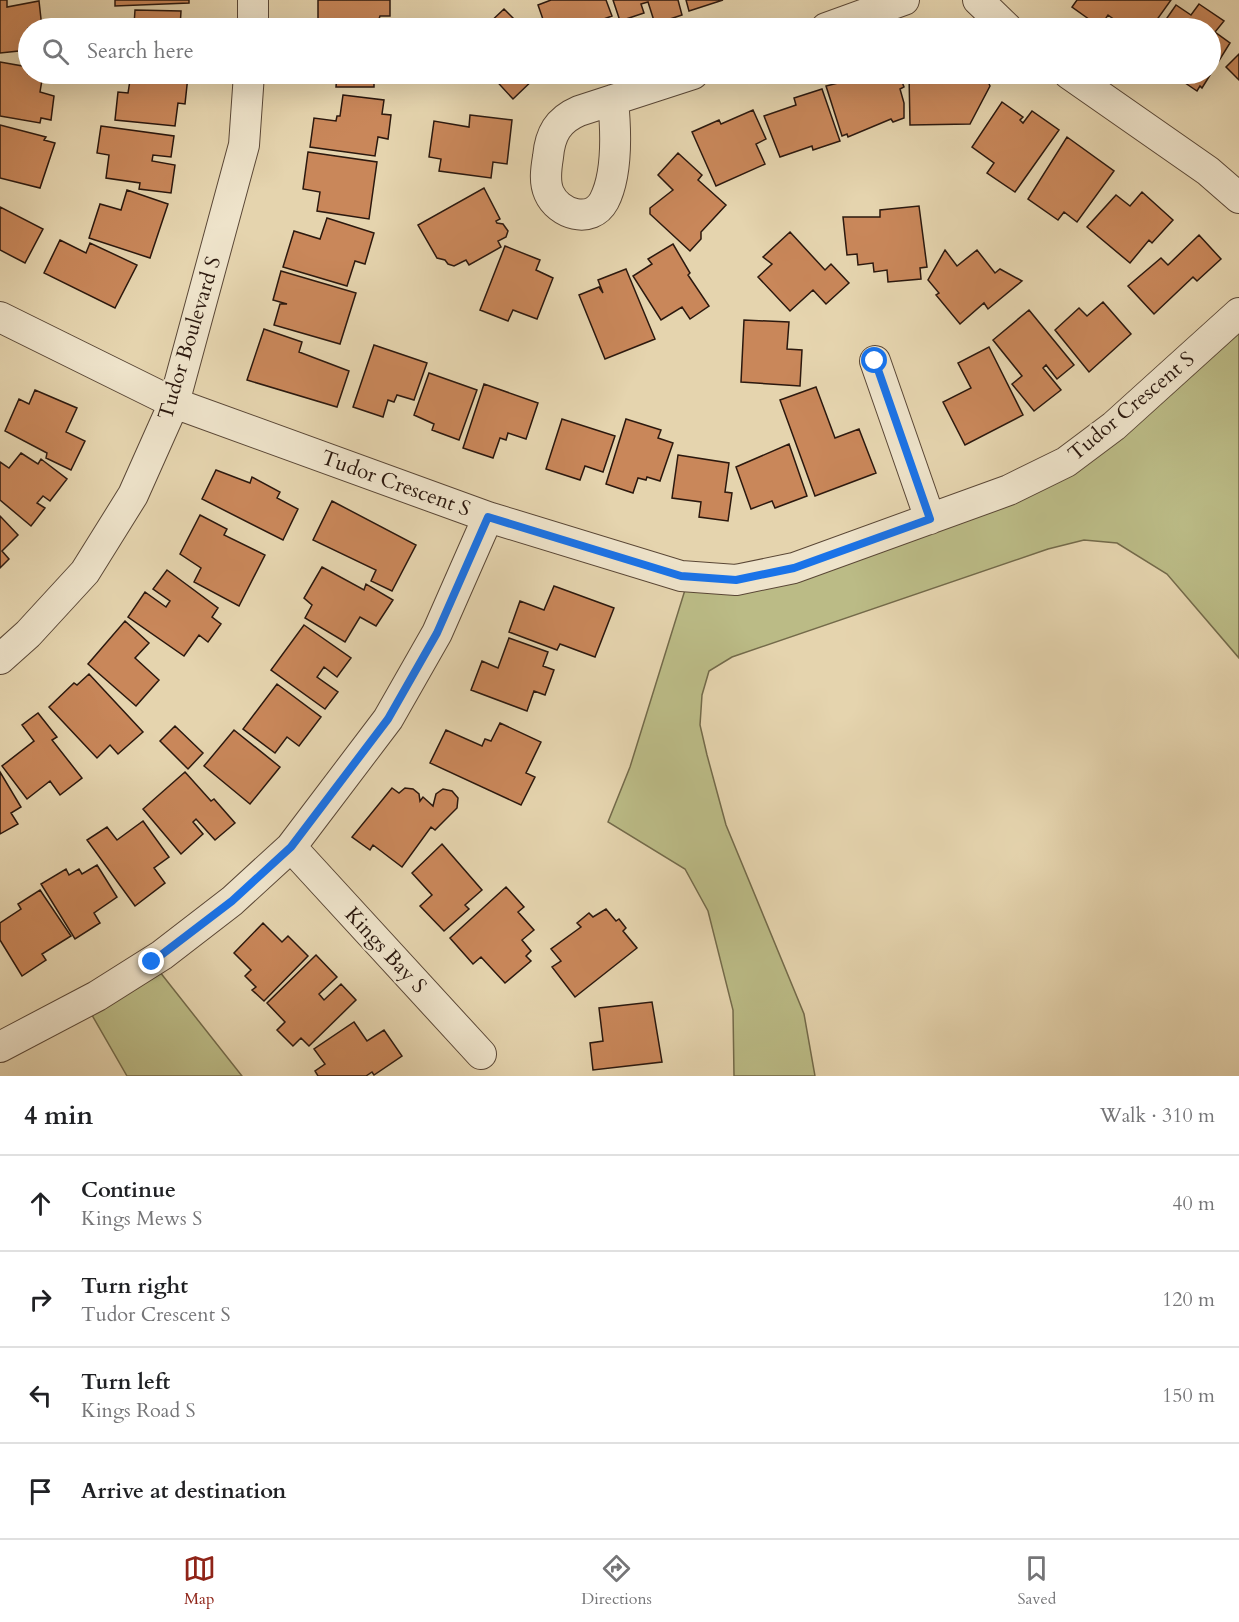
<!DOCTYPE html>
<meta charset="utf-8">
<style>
:root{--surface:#fff;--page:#f6f6f6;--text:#202124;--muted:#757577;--line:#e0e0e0;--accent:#8f2418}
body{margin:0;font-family:Cardo,serif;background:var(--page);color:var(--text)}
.stop{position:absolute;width:18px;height:18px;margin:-14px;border:4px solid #1a73e8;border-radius:50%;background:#fff}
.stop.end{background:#1a73e8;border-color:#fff;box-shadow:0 2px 6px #0008}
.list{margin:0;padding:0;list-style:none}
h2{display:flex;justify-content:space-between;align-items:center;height:78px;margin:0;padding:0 24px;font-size:26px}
h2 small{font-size:20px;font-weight:400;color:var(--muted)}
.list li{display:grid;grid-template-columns:39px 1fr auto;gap:18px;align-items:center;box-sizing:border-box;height:96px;padding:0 24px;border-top:2px solid var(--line)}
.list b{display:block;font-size:22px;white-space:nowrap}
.list p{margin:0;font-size:20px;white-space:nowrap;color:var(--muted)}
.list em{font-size:20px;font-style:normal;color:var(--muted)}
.icon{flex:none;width:33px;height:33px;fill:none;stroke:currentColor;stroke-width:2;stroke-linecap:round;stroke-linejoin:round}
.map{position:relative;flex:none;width:1239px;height:1076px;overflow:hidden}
.search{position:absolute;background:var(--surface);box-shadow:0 6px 24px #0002;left:18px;right:18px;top:18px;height:66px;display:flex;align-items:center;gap:15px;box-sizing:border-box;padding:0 21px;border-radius:33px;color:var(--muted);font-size:22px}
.sheet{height:462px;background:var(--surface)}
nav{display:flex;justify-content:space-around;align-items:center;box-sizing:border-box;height:84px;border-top:2px solid var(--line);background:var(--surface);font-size:16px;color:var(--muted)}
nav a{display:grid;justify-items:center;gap:3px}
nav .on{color:var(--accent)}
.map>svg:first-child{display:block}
.green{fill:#bbbb86;stroke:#736a4a;stroke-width:1.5}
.building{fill:#c9875a;stroke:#2b180e;stroke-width:1.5}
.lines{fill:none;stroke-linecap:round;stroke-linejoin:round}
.street-casing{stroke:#5a4736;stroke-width:32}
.street{stroke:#eee3ca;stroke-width:30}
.route{stroke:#1a73e8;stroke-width:8}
.labels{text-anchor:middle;stroke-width:4.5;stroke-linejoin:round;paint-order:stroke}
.street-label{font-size:21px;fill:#2b180e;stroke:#eee3ca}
</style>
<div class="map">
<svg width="1239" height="1076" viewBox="0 0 1239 1076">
<rect width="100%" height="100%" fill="#e5d4ae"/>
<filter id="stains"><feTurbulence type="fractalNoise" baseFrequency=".00333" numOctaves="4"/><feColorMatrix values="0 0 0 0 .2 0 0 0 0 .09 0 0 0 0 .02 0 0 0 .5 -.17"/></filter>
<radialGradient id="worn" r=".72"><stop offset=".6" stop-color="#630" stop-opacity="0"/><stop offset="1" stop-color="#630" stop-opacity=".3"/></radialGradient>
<!-- green -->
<path class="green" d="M1239,313V658L1167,574L1117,543L1084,540L1048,549L732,657L709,671L702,695L700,725L707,755L726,825L804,1014L815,1076H734L733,1010L708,911L685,869L608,822L630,767L689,577L736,580L1009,490Z
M152,962L242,1076H127L85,1003Z"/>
<!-- building -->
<path class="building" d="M0,0H7V7L39,1L42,28H28V50L0,53Z
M115,0H189V3L115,6Z
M318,0H390V16H380L379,19H350V26H318Z
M551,0H606L612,16L590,24L591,28H546L538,5Z
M613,0H678L682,15L655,24L648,2L641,4L644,13L620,21Z
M686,0H723L689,11Z
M1077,0H1171L1151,28H1115L1112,26L1116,21L1108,15L1100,27L1072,7Z
M1199,4L1224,21L1215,32L1230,43L1202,88L1200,86L1197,91L1172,74H1210V28H1160L1176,5L1191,15Z
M504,9L523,28H474L481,23L485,27Z
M135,10L181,11L180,28H123V24L134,25Z
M1239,54V80L1226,67Z
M0,62L28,67V74H43L40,92L54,96L51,120L41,118L40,123L0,116Z
M131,74L188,76L185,104L178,103L175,126L115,120L118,92L128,93Z
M337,74H374V87H336Z
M490,74H539L513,99Z
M874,74H899L904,87L900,89L904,103V118L893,122L891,119L848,137L847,134L842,136L826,86Z
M909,74H981L986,77L990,86L970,124L910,125Z
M822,89L840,141L813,150L812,146L780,157L764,116L796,105L794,98Z
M343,95L384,100L382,114L391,115L388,139L378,137L375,156L310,147L314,118L336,121L337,116H340Z
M1002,102L1023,117L1020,120L1023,123L1032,111L1059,130L1015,192L987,173L994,163L972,147Z
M753,110L766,139L756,144L765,164L716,186L692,132L719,120L721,124Z
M470,115L512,120L507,164L493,162L491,178L439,171L441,159L429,157L434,121L469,127Z
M0,125L46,137L44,140L55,143L40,188L0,178Z
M101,126L174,136L171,157L153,155L152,161L175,165L171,193L139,189L140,183L106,178L109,155L97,153Z
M1067,137L1114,171L1077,222L1064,212L1058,220L1028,199Z
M308,152L377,162L369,219L317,211L320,192L303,189Z
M678,153L702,175L698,180L726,205L701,232V239L690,251L650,214V208L673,190L658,175Z
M484,188L500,219L496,221L497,223L503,224L508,231L506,237L498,241L501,247L469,265L466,260L454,266L448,264L445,260L437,258L418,225Z
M127,190L168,204L150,258L89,238L100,204L121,210Z
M1142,192L1173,220L1152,243L1149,240L1130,263L1087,227L1116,195L1130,206Z
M919,206L927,267L920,268L921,279L888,282L887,270L874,272L873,263L858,265L857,254L847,255L843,217H880V210Z
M0,207L43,229L25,263L0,250Z
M327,218L374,233L365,264L355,261L347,286L283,267L294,231L320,239Z
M790,232L825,270L831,264L849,283L826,304L813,290L790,311L758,277L772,264L763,257Z
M1199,235L1221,259L1197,281L1193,277L1154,314L1128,286L1161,258L1168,265Z
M60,240L86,253L90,243L137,265L115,308L44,273Z
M673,244L690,273L688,275L709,306L690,319L682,307L661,320L633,276L652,264L648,259Z
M505,246L540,260L536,270L553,278L537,319L513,310L508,321L480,310Z
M945,250L957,266L977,250L995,273L1000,269L1022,281L988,309L984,303L960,324L936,295L939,293L928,280Z
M626,269L655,339L605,359L579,295L599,287L603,293L598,280Z
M281,271L356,293L340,344L274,325L280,304H287L273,300Z
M1103,302L1131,334L1089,372L1055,330L1079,308L1087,316Z
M1029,310L1074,365L1057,379L1046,365L1043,368L1061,390L1034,411L1012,384L1022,376L993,340Z
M744,320L789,322L787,349L802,350L800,386L741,382Z
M264,329L302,342L299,352L349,371L337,407L247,380Z
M374,345L427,363L414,400L397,395L394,402L388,400L383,417L353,407Z
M989,347L1023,415L965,445L943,402L971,388L958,363Z
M429,373L477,390L459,440L432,430L434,424L414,415Z
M484,384L538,403L526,439L508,433L506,440L500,438L493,458L463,448Z
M816,387L835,438L859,429L876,473L815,496L780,400Z
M35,390L77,408L66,432L85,441L71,470L46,458L47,453L5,431L19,399L29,404Z
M562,419L615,436L603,472L585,466L580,480L546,469Z
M626,419L661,430L658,438L673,443L660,481L647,477L646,480L638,478L633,493L606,484Z
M789,444L807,496L775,508L772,501L751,509L736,467Z
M21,453L38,464L41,459L67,479L50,501L43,496L37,503L45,508L31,526L0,500V462L9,468Z
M678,455L729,463L725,492L732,493L728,521L699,517L701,502L672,498Z
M216,470L250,483L252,477L280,492L277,498L298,509L283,540L202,499Z
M332,501L416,545L392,591L371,581L376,570L313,540Z
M200,515L227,529L224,535L265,555L239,606L194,582L201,568L180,554Z
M0,516L18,535L2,551L9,559L0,568Z
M322,567L364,590L366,584L393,600L376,626L360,617L345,642L305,618L312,605L304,598Z
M167,570L218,608L212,617L221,624L208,642L199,635L184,656L128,617L145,592L166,607L170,601L153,589Z
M554,586L614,608L595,657L560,644L557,650L509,632L520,601L544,610Z
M125,621L149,643L135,658L159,680L136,706L88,664Z
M304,625L351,658L337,677L324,667L317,677L338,692L325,709L271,670Z
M509,638L548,652L543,666L554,670L545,695L534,691L527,711L471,690L482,661L498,668Z
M89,674L143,732L118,754L110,745L97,758L49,707L74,683L77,685Z
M277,684L321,717L299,746L287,737L275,753L243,729Z
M38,713L57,737L52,740L82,778L60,795L50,781L27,799L2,766L34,741L22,725Z
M500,723L541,742L526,773L535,777L521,805L430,763L446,730L482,746L485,739L491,741Z
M175,726L203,753L188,769L160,741Z
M234,730L280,767L250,804L204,766Z
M0,772L21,807L11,813L18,824L0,834Z
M185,772L211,801L214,799L235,823L215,840L196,819L193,822L203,834L181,854L143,809Z
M392,788L399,793L405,788L413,789L419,794L420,801L423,797L433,806L436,794L443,789L452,791L458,798L457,808L435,830L431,827L402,867L373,845L370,850L352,837Z
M143,821L169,857L154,868L165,883L135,906L87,840L107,827L117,840Z
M442,844L482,890L465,905L469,909L444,931L420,906L432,895L412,873Z
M97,865L117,897L94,913L100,923L75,939L41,884L66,869L69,875L79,869L82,874Z
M506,887L524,907L518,912L534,930L522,940L531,951L526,956L531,961L505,983L481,957L473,964L450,938Z
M40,890L71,936L42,954L46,960L22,976L0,940V923L21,909L18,904Z
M606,909L616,921L619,919L626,928L623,931L637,948L575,997L552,967L561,961L551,949L581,927L577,923L589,913L593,917Z
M263,923L282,942L288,936L308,956L264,1001L252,990L256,987L245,976L251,970L234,953Z
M316,955L337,977L319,994L324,1000L341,984L356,1000L309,1046L301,1038L293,1046L277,1030L285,1022L267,1003Z
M652,1002L662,1062L593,1070L590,1043L603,1041L599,1008Z
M354,1022L367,1041L384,1030L402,1056L374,1075L372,1072L366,1076H318L315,1071L325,1064L314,1049Z"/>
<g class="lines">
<!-- street casing -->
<g class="street-casing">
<path id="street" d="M978,0L1007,28
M253,28V0
M826,28L904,0
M1069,74L1208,171L1239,198
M613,100C616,130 618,174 604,201C591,225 558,214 549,193C544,182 546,169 548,157C550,134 558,120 579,111L693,74
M0,317L174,403L488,517L681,576L736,580L794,568L1009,490L1066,462L1114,426L1239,313
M875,361L930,519
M0,659L28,634L85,572L133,495L174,403L244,145L249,74
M291,847L481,1054
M0,1047L97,996L162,955L232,901L291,847L388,719L437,633L488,517"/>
</g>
<!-- street -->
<use href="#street" class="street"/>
</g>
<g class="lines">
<!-- route -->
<path class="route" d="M152,962L232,901L291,847L388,719L437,633L488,517L681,576L736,580L794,568L930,519L875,361"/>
</g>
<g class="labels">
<!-- street labels -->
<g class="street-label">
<text transform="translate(189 338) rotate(-73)" y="7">Tudor Boulevard S</text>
<text transform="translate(1131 406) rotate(-40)" y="7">Tudor Crescent S</text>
<text transform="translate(396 483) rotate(20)" y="7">Tudor Crescent S</text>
<text transform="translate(386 950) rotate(47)" y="7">Kings Bay S</text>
</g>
</g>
<rect width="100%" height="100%" filter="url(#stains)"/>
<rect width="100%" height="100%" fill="url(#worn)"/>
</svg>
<div class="stop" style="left:875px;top:361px"></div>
<div class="stop end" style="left:152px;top:962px"></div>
<div class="search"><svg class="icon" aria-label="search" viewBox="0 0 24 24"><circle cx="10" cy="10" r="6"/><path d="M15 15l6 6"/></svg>Search here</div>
</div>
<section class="sheet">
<h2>4 min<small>Walk · 310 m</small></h2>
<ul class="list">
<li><svg class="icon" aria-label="ahead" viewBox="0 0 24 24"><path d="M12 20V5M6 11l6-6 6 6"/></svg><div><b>Continue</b><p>Kings Mews S</p></div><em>40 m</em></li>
<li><svg class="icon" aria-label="right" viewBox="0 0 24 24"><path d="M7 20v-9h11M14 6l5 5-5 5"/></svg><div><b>Turn right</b><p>Tudor Crescent S</p></div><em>120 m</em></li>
<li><svg class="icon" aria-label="left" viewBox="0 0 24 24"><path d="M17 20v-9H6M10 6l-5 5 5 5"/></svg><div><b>Turn left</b><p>Kings Road S</p></div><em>150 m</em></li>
<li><svg class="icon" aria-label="arrive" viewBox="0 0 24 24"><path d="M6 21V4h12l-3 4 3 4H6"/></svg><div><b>Arrive at destination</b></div></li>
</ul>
</section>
<nav>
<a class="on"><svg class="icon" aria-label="map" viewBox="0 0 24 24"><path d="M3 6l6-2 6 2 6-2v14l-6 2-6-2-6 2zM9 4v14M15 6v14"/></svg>Map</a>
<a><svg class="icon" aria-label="directions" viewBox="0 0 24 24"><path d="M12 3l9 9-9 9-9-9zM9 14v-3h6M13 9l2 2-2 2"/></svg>Directions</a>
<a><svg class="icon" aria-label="saved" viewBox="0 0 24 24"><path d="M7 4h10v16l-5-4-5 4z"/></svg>Saved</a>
</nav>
